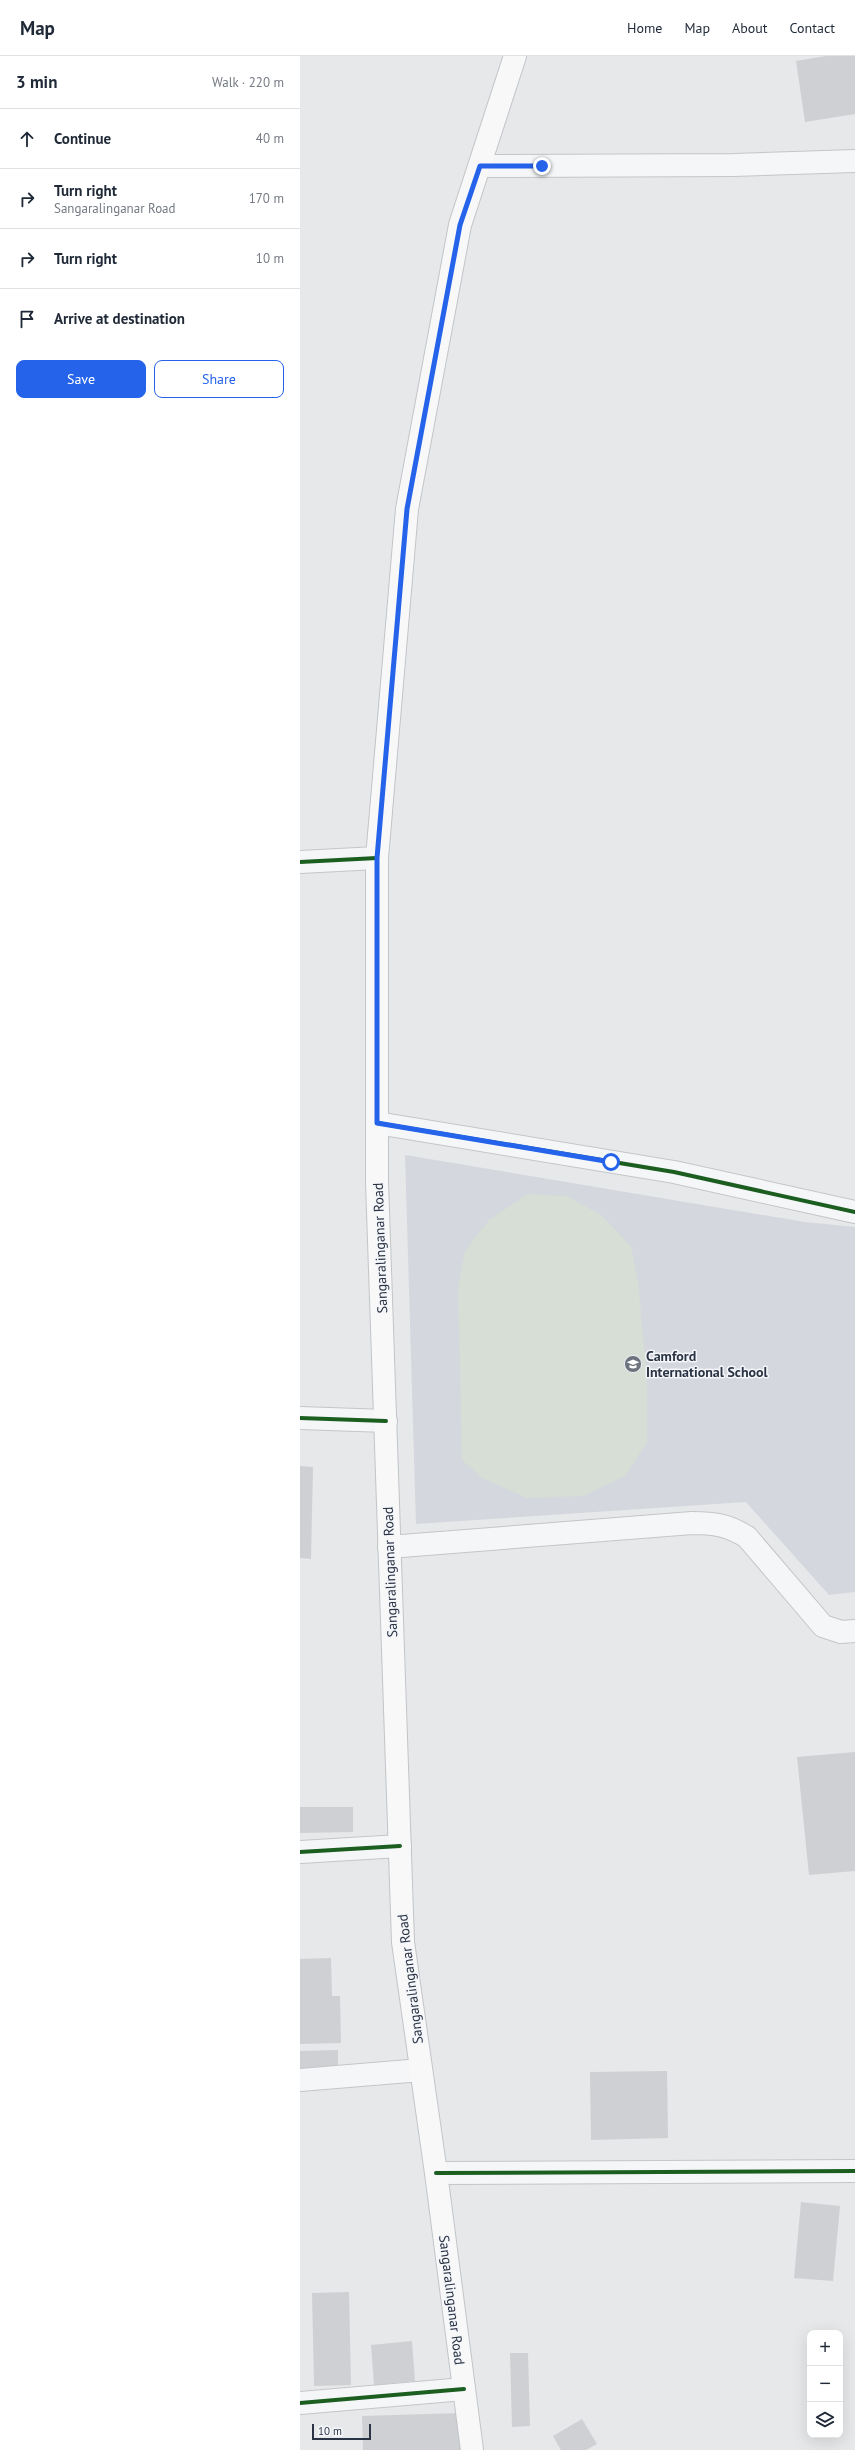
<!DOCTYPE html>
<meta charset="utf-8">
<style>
:root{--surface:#fff;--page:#f6f6f7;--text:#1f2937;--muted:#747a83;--line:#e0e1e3;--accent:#2563eb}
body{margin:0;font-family:"PT Sans",sans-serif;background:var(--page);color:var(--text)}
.controls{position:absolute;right:12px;bottom:12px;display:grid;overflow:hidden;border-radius:8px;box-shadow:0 4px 16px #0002}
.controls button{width:36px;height:36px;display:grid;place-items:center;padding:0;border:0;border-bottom:1px solid var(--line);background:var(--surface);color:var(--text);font:20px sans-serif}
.scale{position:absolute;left:12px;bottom:10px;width:59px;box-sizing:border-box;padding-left:4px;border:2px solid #2b3445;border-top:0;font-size:11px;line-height:14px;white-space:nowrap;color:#2b3445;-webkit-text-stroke:3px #f4f6f9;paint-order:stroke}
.stop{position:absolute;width:12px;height:12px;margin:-9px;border:3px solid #2563eb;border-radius:50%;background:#fff}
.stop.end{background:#2563eb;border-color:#fff;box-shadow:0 1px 4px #0008}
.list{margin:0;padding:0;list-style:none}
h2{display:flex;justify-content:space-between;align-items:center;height:52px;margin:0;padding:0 16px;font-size:17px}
h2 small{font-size:13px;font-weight:400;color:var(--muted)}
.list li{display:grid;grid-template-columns:26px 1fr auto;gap:12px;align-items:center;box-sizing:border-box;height:60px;padding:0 16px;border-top:1px solid var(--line)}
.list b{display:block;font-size:15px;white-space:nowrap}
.list p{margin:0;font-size:13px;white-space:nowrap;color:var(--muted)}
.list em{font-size:13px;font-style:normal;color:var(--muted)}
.actions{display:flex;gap:8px;padding:12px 16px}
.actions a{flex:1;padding:9px 0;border:1px solid var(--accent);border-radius:8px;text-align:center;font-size:14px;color:var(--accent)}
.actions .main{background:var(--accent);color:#fff}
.icon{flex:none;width:22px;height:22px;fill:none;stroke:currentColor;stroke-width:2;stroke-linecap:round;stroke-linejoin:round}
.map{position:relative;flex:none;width:555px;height:2394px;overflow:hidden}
header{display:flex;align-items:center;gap:24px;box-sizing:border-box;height:56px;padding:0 20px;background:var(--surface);border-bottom:1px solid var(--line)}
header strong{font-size:19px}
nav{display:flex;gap:22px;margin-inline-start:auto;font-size:14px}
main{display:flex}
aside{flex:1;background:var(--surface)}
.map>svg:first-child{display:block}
.built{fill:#d4d7dd}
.green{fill:#d6ded6}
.building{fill:#ced0d3}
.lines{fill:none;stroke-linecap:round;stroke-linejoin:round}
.minor-casing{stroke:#c4c6c8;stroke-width:24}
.major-casing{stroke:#c2c5c8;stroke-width:24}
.minor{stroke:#f5f6f7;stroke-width:22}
.major{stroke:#f8f8f8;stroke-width:22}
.cycleway-casing{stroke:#f4f6f9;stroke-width:6}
.cycleway{stroke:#1b5e20;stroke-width:4}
.route{stroke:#2563eb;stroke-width:5}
.labels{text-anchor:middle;stroke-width:3;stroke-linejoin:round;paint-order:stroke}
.street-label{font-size:14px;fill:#2b3445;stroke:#f4f6f9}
.poi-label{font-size:14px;font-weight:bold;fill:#2b3445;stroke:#f4f6f9;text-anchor:start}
</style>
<header>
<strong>Map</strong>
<nav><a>Home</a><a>Map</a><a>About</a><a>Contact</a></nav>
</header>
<main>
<aside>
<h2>3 min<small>Walk · 220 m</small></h2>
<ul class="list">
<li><svg class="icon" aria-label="ahead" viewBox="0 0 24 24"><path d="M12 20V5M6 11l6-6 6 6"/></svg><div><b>Continue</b></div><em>40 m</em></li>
<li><svg class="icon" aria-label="right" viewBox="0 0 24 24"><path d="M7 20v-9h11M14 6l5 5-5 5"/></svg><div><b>Turn right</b><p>Sangaralinganar Road</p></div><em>170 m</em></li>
<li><svg class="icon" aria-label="right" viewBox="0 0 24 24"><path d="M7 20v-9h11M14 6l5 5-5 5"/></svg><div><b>Turn right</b></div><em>10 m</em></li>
<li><svg class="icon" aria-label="arrive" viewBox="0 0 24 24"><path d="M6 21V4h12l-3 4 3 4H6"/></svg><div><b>Arrive at destination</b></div></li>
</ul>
<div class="actions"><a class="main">Save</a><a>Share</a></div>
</aside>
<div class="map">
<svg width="555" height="2394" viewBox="0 0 555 2394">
<rect width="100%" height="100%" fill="#e6e8ea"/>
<!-- built -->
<path class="built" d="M105,1099L505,1166L555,1171V1536L529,1539L446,1446L116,1468Z"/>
<!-- green -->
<path class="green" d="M228,1138L267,1140L301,1159L331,1190L338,1225L347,1322V1386L325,1420L283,1440L227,1442L182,1422L162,1404L158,1232L165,1195L189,1164Z"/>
<!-- building -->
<path class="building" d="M526,0H555V58L505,66L496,5Z
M0,1410L13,1411L11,1503L0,1502Z
M555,1696V1815L509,1819L497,1701Z
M0,1751H53V1776L0,1777Z
M31,1902L32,1940H40L41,1987L0,1988V1903Z
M38,1994V2016L0,2018V1995Z
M367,2015L368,2082L291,2084L290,2016Z
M501,2146L540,2150L533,2225L494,2222Z
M49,2236L51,2329L14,2330L12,2237Z
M112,2285L115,2325L74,2329L71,2289Z
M210,2297H228L230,2370L212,2371Z
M161,2357L163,2394H63L62,2360Z
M282,2363L297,2388L286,2394H261L253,2380Z"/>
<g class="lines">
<!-- minor casing -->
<g class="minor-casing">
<path id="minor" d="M180,110L434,109L555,105
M0,806L77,802
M77,1067L374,1116L555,1156
M0,1362L86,1365
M89,1491L392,1467C414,1467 428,1469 447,1481L523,1570L541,1576L555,1575
M0,1796L100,1790
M0,2024L121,2014
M136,2117L555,2115
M0,2347L164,2333"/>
</g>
<!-- major casing -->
<g class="major-casing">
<path id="major" d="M172,2394L136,2117L103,1886L77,1126V802L107,453L160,169L215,0"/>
</g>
<!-- minor -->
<use href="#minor" class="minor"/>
<!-- major -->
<use href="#major" class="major"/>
<!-- cycleway casing -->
<g class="cycleway-casing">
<path id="cycleway" d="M0,806L77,802
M77,1067L374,1116L555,1156
M0,1362L86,1365
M0,1796L100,1790
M136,2117L555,2115
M0,2347L164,2333"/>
</g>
<!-- cycleway -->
<use href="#cycleway" class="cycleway"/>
</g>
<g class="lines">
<!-- route -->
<path class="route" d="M242,110H180L160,169L107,453L77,802V1067L311,1106"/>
</g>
<!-- icons -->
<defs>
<g id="school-disc" transform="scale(0.9)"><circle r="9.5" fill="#6c737f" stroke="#f4f6f9"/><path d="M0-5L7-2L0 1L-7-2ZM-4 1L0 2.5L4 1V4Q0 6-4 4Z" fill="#fff"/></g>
</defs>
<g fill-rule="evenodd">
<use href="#school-disc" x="333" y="1308"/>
</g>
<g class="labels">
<!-- street labels -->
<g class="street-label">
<text transform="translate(80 1192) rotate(-92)" y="5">Sangaralinganar Road</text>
<text transform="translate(90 1516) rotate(-92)" y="5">Sangaralinganar Road</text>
<text transform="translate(110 1923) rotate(-97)" y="5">Sangaralinganar Road</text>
<text transform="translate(152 2244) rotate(83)" y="5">Sangaralinganar Road</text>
</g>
<!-- poi labels -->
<g class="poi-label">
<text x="346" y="1305">Camford<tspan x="346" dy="16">International School</tspan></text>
</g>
</g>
</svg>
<div class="controls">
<button>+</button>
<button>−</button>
<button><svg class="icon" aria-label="layers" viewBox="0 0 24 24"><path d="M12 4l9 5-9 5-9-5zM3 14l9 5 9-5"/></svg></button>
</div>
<div class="scale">10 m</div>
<div class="stop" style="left:311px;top:1106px"></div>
<div class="stop end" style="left:242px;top:110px"></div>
</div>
</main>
